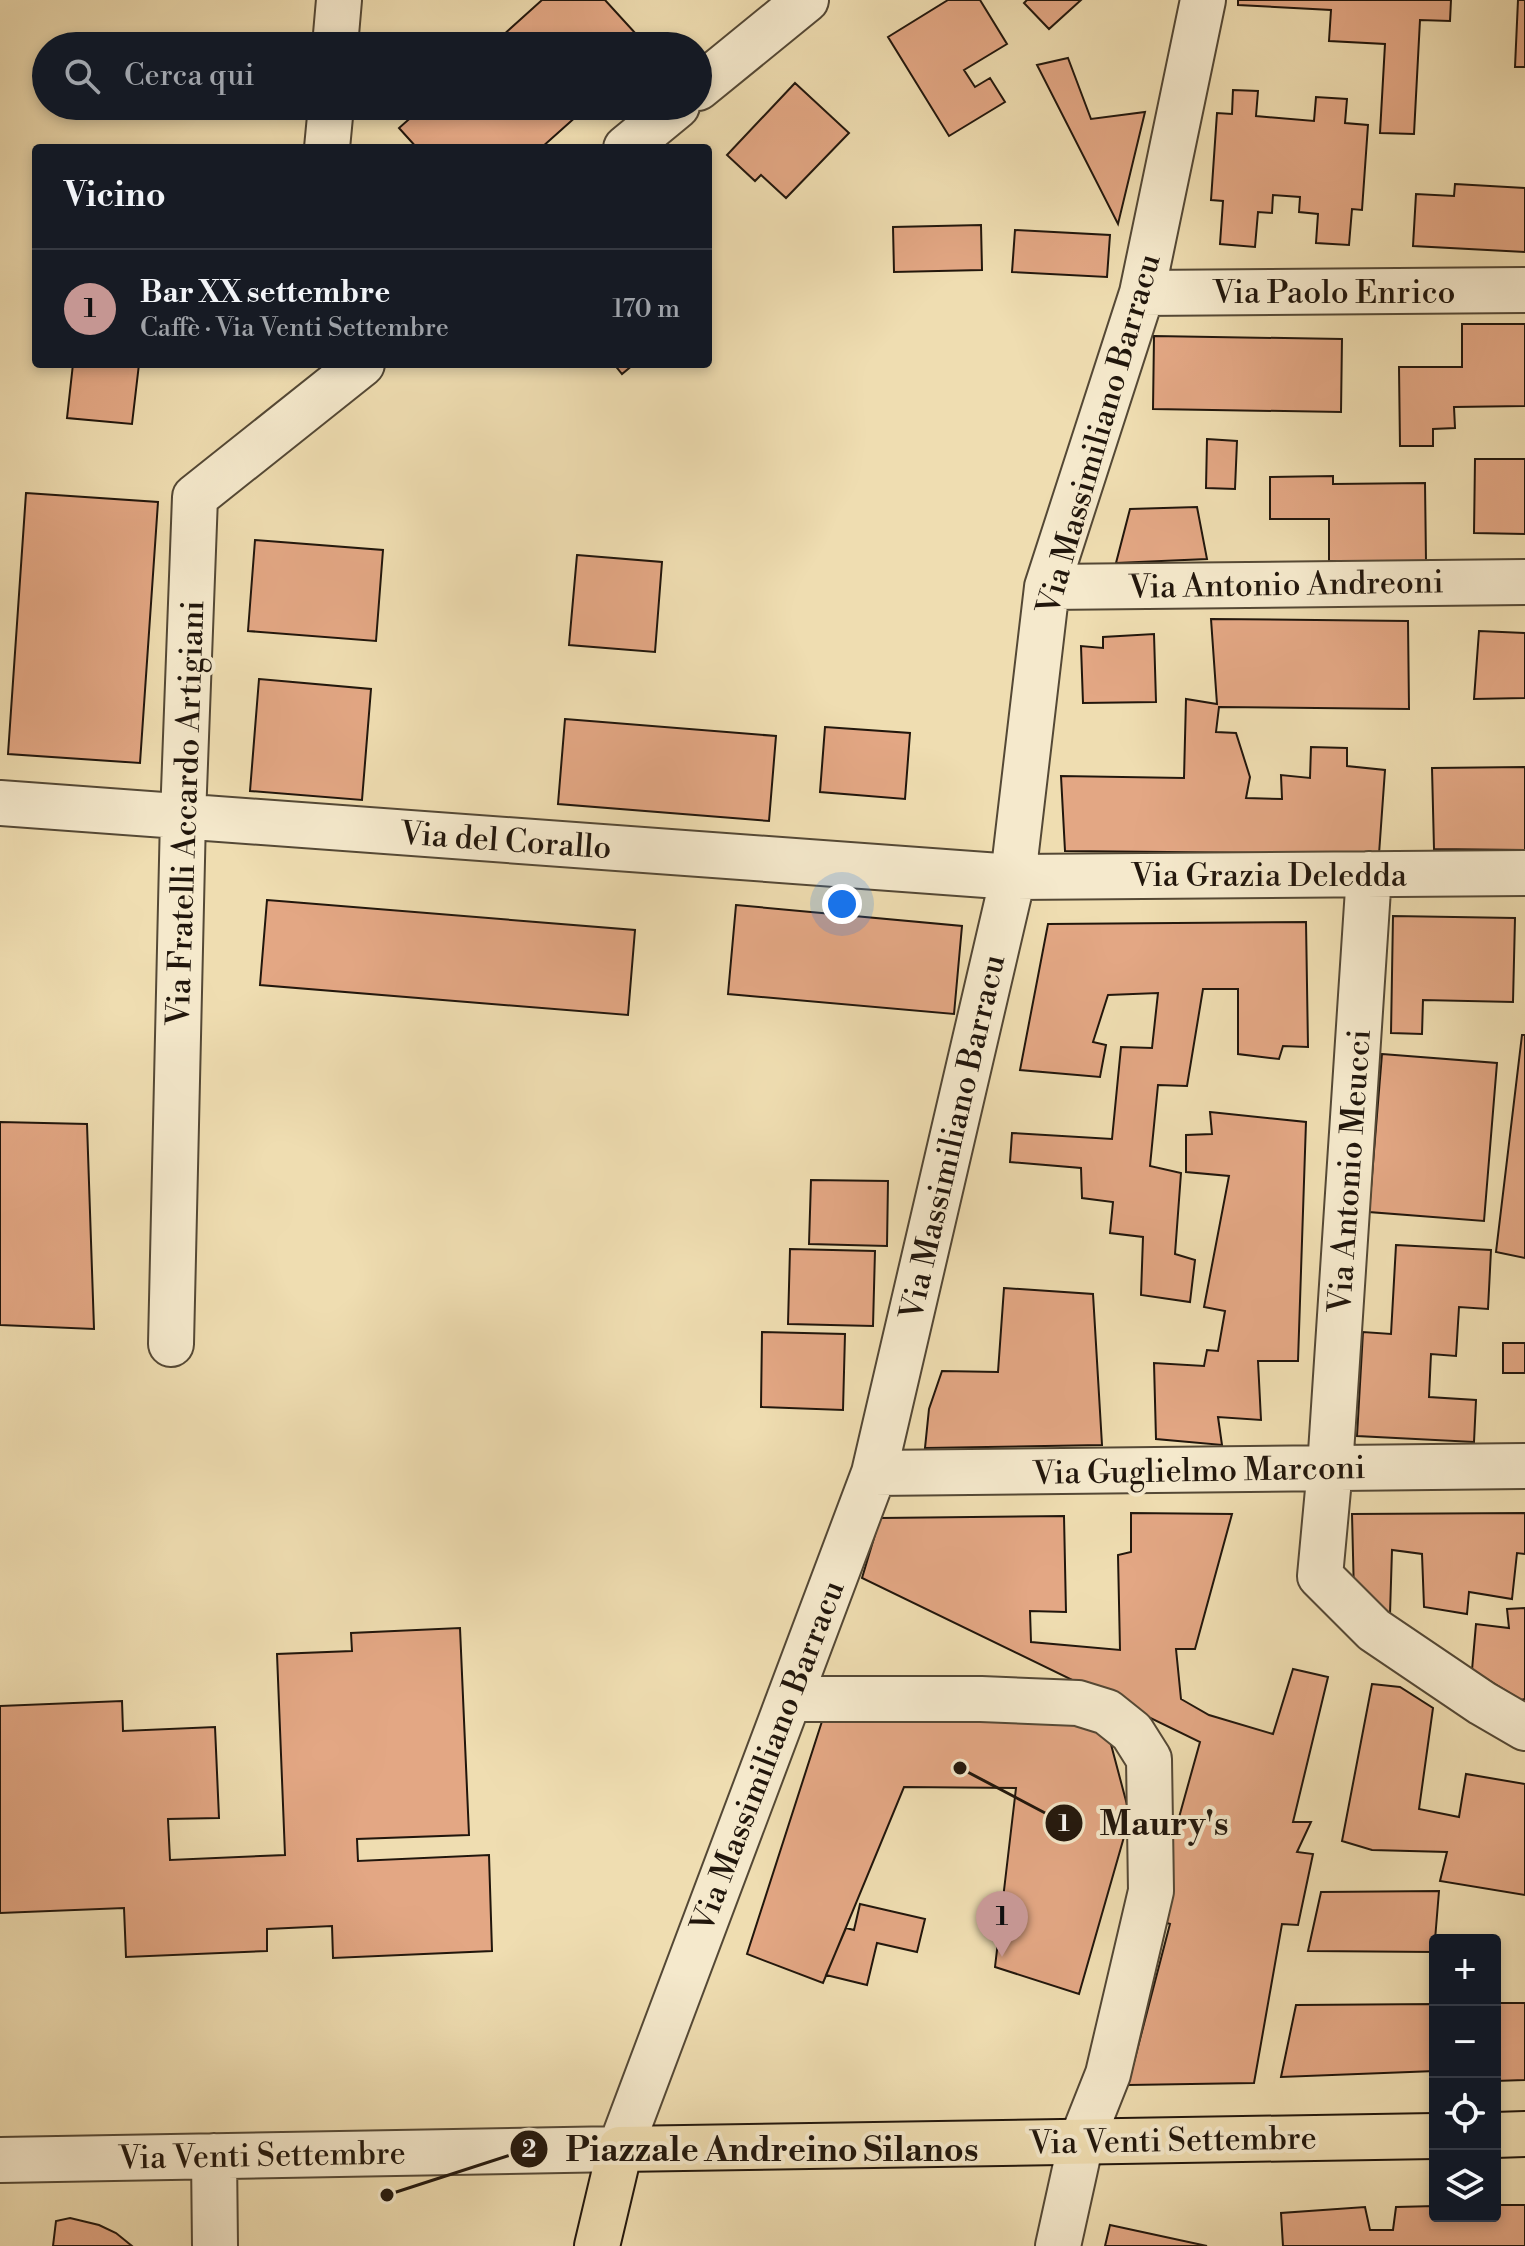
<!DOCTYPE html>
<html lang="it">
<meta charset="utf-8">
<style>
:root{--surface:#171b24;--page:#242831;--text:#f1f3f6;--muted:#9ea1a6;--line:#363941;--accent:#c59692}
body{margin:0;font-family:"Libre Bodoni",serif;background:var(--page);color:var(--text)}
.controls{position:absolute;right:24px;bottom:24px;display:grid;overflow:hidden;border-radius:8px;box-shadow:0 4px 12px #0003}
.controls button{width:72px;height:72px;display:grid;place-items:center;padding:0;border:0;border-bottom:2px solid var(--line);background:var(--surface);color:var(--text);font:40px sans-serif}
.you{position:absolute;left:842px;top:904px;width:28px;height:28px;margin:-20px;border:6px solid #fff;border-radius:50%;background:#1a73e8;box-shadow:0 0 0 12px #1a73e833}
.badge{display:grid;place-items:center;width:52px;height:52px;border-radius:50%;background:var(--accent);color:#111;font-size:26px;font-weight:700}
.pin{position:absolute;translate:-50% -66px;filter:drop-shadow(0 2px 4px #0008)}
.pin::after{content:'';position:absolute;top:42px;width:28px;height:24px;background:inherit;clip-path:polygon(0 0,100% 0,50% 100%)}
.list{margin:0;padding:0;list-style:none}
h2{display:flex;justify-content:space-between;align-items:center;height:104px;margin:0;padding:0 32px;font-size:34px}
h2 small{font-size:26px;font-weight:400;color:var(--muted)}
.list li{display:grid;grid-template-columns:52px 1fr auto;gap:24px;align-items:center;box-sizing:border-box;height:120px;padding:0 32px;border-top:2px solid var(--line)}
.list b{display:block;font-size:30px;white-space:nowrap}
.list p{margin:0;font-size:26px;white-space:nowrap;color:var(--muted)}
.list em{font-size:26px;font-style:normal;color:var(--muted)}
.icon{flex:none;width:44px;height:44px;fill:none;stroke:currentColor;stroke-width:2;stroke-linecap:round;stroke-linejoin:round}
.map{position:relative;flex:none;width:1525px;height:2246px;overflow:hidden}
.search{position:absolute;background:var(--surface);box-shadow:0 4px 12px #0003;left:32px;top:32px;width:680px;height:88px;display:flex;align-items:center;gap:20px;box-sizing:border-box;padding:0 28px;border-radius:44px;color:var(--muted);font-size:30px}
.panel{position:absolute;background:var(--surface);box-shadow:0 4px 12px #0003;left:32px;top:144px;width:680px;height:224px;border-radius:8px}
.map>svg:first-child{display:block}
.building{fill:#e3a784;stroke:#21160c;stroke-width:2}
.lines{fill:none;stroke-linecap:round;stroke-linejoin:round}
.minor-casing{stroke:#544835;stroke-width:48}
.major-casing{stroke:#21160c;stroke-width:48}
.minor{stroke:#f5e9cc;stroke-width:44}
.major{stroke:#efddb1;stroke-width:44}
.labels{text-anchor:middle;stroke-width:8;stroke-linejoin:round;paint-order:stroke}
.street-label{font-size:32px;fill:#21160c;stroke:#f5e9cc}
.leader{fill:none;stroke:#21160c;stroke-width:3}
.callout-dot{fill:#21160c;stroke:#f5e9cc;stroke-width:3}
.mark-label{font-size:24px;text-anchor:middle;font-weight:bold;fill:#fff}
.callout-label{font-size:34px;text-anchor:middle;font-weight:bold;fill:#21160c;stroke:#f5e9cc;stroke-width:8;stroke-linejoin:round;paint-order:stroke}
</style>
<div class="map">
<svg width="1525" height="2246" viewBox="0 0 1525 2246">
<rect width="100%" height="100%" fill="#efddb1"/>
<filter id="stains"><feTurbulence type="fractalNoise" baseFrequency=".0025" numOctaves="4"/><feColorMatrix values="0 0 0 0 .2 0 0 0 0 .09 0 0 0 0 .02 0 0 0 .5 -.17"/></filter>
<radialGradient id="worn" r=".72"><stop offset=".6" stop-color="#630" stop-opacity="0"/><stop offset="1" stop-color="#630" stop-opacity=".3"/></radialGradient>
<!-- building -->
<path class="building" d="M542,0H605L647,46H491Z
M948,0H980L1007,44L964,70L975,87L990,78L1005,102L949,136L888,37Z
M1027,0H1081L1049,29L1024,3Z
M1238,0H1451L1450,21L1420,20L1414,134L1380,133L1385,44L1329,41L1331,10L1238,5Z
M1518,0H1525V67H1515Z
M1068,58L1091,119L1145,112L1118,224L1037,65Z
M795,83L849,133L786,198L761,175L755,181L727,155Z
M1233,90L1258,91L1256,116L1314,121L1316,97L1347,99L1345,123L1368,125L1362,210L1352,209L1349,245L1316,243L1318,214L1299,212L1300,197L1273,195L1272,213L1258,212L1255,247L1220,244L1223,201L1211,200L1217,113L1232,114Z
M424,106H588L541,148H417L399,128Z
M1455,184L1525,188V252L1413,246L1416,194L1454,196Z
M981,225L982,270L894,272L893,227Z
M1015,230L1110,235L1107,277L1012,272Z
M1462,324H1525V406L1454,407L1455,428L1433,429V446H1400L1399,367H1462Z
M1154,336L1342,339L1341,412L1153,409Z
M73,364H139L132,424L67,418Z
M614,364H634L622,374Z
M1207,439L1237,441L1235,489L1206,488Z
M1475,459H1525V534L1474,533Z
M1333,476V484L1425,483L1426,561H1329V519H1270V477Z
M26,493L158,502L140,763L8,754Z
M1197,507L1207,559L1116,563L1130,509Z
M255,540L383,550L376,641L248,631Z
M577,555L662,562L655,652L569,645Z
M1211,619L1408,621L1409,709L1219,707L1216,732L1236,733L1250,777L1246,798L1282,799L1281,775L1310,778L1311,747L1347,748V766L1385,770L1379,854L1065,851L1061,776L1184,778L1186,699L1217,704Z
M1479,631L1525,633V698L1474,699Z
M1154,634L1156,702L1083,703L1081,646L1103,648V637Z
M259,679L371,689L362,800L250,791Z
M565,719L776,736L769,821L558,804Z
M825,727L910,733L905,799L820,792Z
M1525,767V850L1434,849L1432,768Z
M267,900L635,930L628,1015L260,985Z
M736,905L962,926L954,1014L728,994Z
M1393,916L1515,918L1513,1002L1423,1000L1422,1034L1391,1033Z
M1306,922L1308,1047L1283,1046L1279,1059L1238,1054V989H1203L1187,1086L1158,1085L1150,1166L1181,1173L1175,1254L1195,1260L1190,1302L1141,1295L1143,1237L1110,1233L1113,1202L1082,1198L1081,1168L1010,1162L1012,1133L1112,1139L1121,1047L1152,1048L1158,993L1108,995L1093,1042L1106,1045L1100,1077L1020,1070L1048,924Z
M1522,1035H1525V1258L1496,1252Z
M1382,1054L1497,1063L1484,1221L1369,1212Z
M1210,1112L1306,1122L1298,1361H1258L1261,1420L1218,1417L1222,1445L1156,1439L1154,1363L1204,1366L1207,1350L1218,1351L1225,1311L1204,1307L1229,1176L1186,1172V1135L1212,1134Z
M0,1122L87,1124L94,1329L0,1325Z
M811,1180L888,1181L887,1246L809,1244Z
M1396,1245L1491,1250L1488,1309L1459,1307L1456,1356L1431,1354L1429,1397L1476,1400L1474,1442L1357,1436L1363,1332L1391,1334Z
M790,1249L875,1251L873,1326L788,1324Z
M1004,1288L1093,1294L1102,1445L925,1448L929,1409L942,1371L998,1372Z
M762,1332L845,1334L843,1410L761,1407Z
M1503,1343H1525V1373H1503Z
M1131,1513L1232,1514L1195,1649H1176L1181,1699L1209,1715L1273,1734L1293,1669L1328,1677L1293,1822H1311L1297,1852L1313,1854L1298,1925L1282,1924L1254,2083L1128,2085L1170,1924L1151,1918L1200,1742L862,1578L880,1518L1064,1516L1066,1612L1030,1611L1031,1642L1120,1650L1118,1555L1131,1552Z
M1525,1513V1554L1517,1553L1512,1599L1469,1592L1467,1614L1424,1607L1422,1554L1392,1550L1390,1614L1354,1595L1352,1514Z
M1525,1608V1699L1521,1700L1472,1670L1476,1624L1509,1628L1507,1609Z
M460,1628L469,1835L357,1839L358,1861L489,1855L492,1951L333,1958L332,1926L267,1929V1951L126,1957L124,1908L0,1913V1706L122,1701L123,1731L215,1727L219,1818L168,1819L170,1860L285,1855L277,1654L352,1651L351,1633Z
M1372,1684L1400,1687L1433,1708L1419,1809L1459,1817L1466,1774L1525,1784V1895L1440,1881L1447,1852L1372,1850L1342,1841Z
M825,1712L1104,1718L1130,1816L1079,1994L995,1967L1016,1788L904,1787L823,1983L747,1954Z
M1439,1891L1434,1952L1308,1951L1321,1892Z
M860,1904L925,1919L917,1952L877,1943L867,1985L826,1975L846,1928L854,1930Z
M1495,2003H1525V2080L1495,2081Z
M1435,2004V2071L1281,2077L1296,2005Z
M1495,2205H1525V2246H1283L1281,2213L1365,2207L1370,2230H1393L1396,2207L1435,2206V2216H1495Z
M70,2218L99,2225L116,2233L132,2246H53L56,2221Z
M1110,2225L1207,2246H1105Z"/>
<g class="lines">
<!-- minor casing -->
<g class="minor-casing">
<path id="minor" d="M335,46L339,0
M698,88L806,0
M327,148L331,106
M626,148L677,106
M1142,293L1525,290
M1047,587L1525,582
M0,803L1013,877L1525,873
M1369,874L1330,1468L1320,1576L1374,1630L1482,1703L1525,1728
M171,1344L183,817L195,497L362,364
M874,1473L1525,1466
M789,1699H981L1078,1703L1107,1712L1132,1732L1149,1759L1151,1891L1108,2074L1081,2142L1058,2246
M214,2156L215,2246
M0,2160L620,2149L874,1473L1013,877L1047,587L1142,293L1203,0"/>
</g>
<!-- major casing -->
<g class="major-casing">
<path id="major" d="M1495,2135L1525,2134
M597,2246L620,2149L1435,2136"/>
</g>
<!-- minor -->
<use href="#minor" class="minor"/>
<!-- major -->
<use href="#major" class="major"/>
</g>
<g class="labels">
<!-- street labels -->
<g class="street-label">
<text x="1334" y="303">Via Paolo Enrico</text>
<text transform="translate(1098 434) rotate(-74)" y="11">Via Massimiliano Barracu</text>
<text transform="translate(1286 584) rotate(-1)" y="11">Via Antonio Andreoni</text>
<text transform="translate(185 813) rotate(-88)" y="11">Via Fratelli Accardo Artigiani</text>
<text transform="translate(506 840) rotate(4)" y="11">Via del Corallo</text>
<text x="1269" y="886">Via Grazia Deledda</text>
<text transform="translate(952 1137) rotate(-77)" y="11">Via Massimiliano Barracu</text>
<text transform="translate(1349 1171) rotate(-86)" y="11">Via Antonio Meucci</text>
<text transform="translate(1199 1470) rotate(-1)" y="11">Via Guglielmo Marconi</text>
<text transform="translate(767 1756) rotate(-69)" y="11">Via Massimiliano Barracu</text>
<text transform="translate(1173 2140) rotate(-1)" y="11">Via Venti Settembre</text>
<text transform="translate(262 2155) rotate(-1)" y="11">Via Venti Settembre</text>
</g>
</g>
<!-- callouts -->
<path class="leader" d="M960 1768L1064 1823M387 2195L529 2149"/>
<g class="callout-dot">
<circle cx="960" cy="1768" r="8"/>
<circle cx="387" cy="2195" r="8"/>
<circle cx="1064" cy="1823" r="20"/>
<circle cx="529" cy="2149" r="20"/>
</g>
<g class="mark-label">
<text x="1064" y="1831">1</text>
<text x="529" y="2157">2</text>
</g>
<g class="callout-label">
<text x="1164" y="1835">Maury's</text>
<text x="772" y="2161">Piazzale Andreino Silanos</text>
</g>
<rect width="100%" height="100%" filter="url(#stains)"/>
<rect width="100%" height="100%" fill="url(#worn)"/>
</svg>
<div class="controls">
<button>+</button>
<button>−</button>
<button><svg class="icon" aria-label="locate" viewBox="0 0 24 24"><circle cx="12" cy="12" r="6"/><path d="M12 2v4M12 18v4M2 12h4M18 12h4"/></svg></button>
<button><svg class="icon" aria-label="layers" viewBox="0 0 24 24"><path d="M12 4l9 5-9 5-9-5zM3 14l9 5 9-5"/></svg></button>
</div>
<div class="you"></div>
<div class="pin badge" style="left:1002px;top:1957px">1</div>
<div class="search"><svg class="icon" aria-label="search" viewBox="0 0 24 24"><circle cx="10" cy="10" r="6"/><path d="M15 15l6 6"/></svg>Cerca qui</div>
<section class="panel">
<h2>Vicino<small></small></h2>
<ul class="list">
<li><span class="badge">1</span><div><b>Bar XX settembre</b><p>Caffè · Via Venti Settembre</p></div><em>170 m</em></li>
</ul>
</section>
</div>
